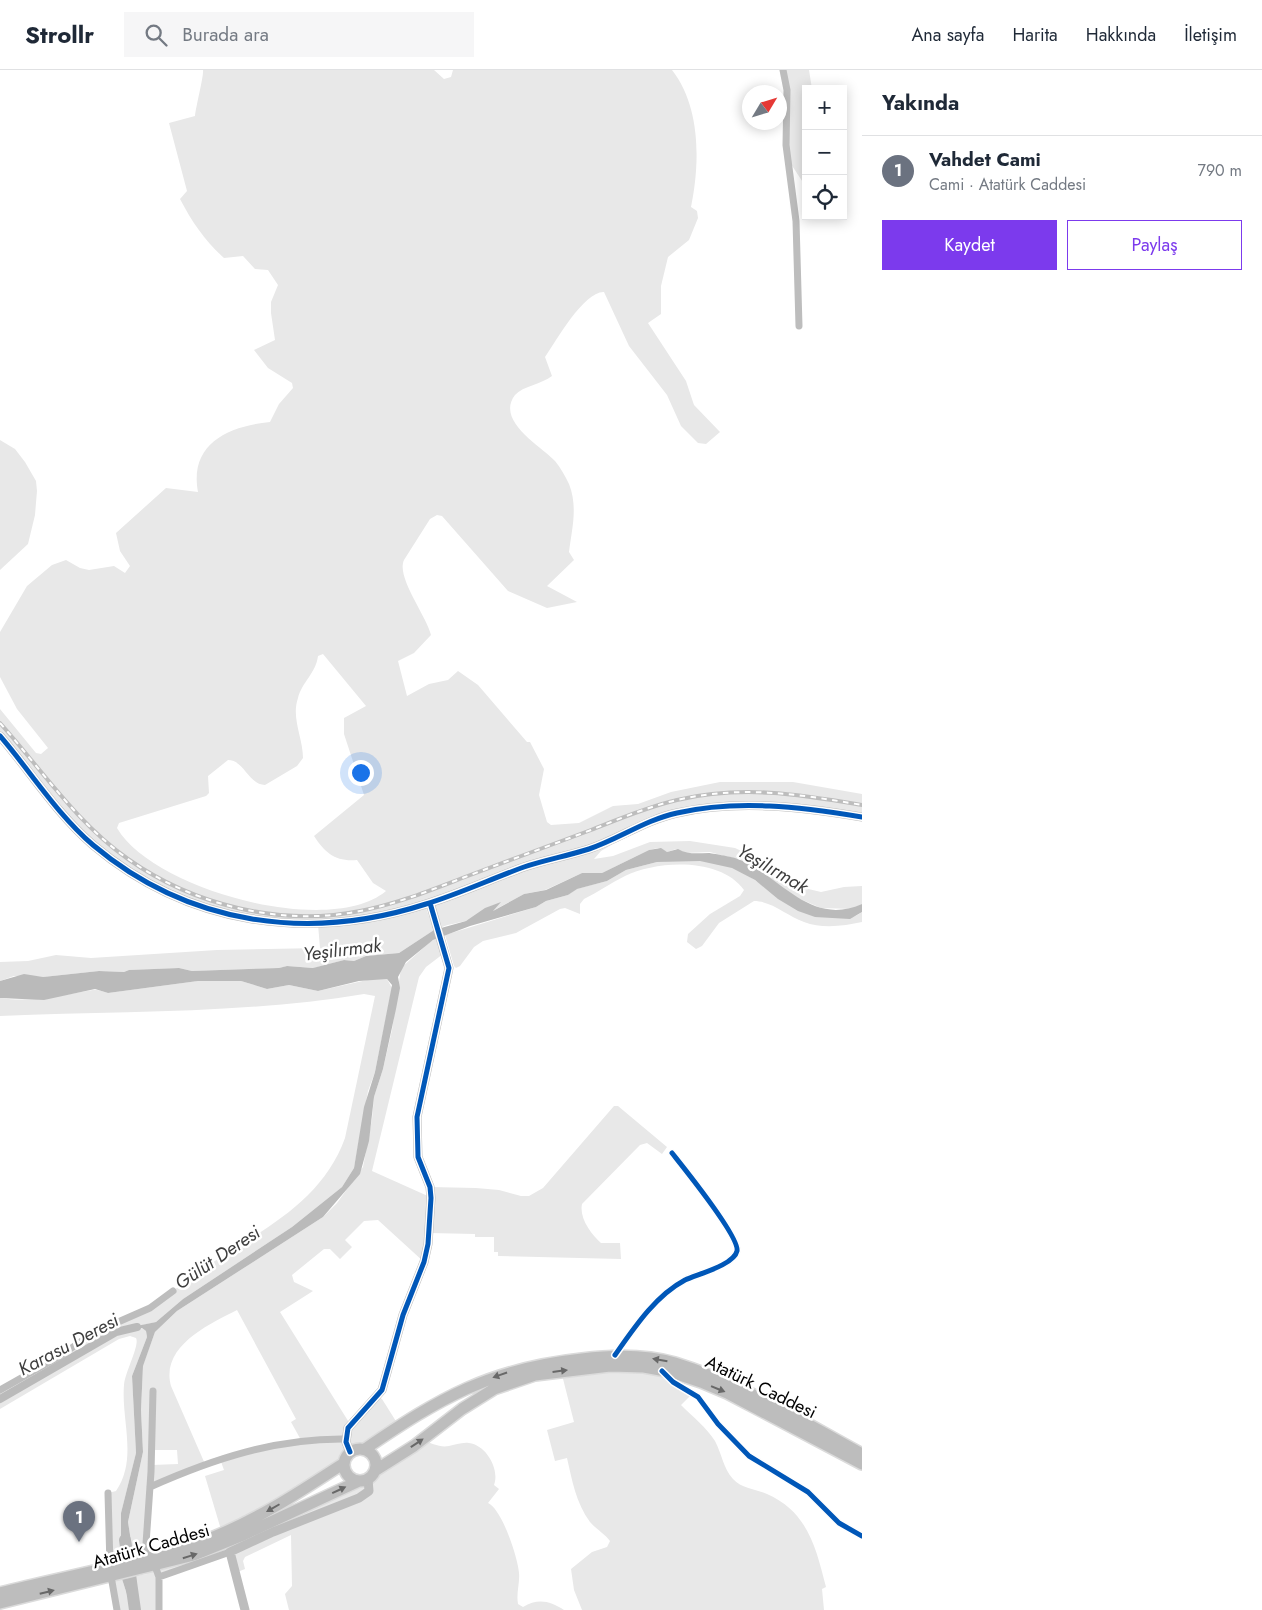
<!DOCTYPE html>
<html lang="tr">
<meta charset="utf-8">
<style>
:root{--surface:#fff;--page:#f6f6f7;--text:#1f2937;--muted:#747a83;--line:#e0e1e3;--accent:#7c3aed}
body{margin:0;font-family:Jost,sans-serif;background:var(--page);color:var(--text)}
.controls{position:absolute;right:15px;top:15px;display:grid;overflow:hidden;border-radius:0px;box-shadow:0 2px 12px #0003}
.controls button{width:45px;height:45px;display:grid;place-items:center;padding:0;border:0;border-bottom:1px solid var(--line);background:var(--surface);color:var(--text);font:25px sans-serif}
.compass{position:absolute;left:742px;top:15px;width:45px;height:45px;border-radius:50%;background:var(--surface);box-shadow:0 2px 12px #0003;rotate:52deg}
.you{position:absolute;left:360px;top:702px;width:18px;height:18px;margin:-12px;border:4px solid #fff;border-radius:50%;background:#1a73e8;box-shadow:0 0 0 8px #1a73e833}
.badge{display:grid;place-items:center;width:32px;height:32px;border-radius:50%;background:var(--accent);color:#fff;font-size:16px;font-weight:700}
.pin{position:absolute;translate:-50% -41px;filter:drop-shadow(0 1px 2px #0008)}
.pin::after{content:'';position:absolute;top:26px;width:18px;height:15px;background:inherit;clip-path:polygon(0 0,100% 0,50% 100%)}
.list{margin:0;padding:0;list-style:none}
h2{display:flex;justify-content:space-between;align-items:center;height:65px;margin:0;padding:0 20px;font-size:21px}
h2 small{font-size:16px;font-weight:400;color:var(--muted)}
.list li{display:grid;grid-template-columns:32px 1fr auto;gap:15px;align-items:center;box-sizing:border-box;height:70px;padding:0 20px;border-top:1px solid var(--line)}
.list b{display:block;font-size:19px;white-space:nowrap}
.list p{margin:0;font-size:16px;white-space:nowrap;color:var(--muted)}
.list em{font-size:16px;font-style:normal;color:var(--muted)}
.actions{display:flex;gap:10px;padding:15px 20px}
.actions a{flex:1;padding:11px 0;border:1px solid var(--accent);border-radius:0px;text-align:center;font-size:18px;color:var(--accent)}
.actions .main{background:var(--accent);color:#fff}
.icon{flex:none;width:28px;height:28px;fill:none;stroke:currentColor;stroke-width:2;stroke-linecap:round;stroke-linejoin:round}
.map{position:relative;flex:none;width:862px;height:1540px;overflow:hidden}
header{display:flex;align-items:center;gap:30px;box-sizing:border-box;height:70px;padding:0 25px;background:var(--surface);border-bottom:1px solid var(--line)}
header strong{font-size:24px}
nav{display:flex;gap:28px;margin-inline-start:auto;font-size:18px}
.search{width:350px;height:45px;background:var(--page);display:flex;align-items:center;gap:12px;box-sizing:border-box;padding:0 18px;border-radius:0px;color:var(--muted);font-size:19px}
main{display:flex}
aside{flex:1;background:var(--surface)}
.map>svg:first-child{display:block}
.green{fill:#e8e8e8;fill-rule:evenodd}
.water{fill:#bababa}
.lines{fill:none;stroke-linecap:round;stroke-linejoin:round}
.canal{stroke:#bababa;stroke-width:8}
.river{stroke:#bababa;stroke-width:12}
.trunk-casing{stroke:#dbdbdb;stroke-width:14}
.minor{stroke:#bdbdbd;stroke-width:7}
.tertiary{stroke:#bdbdbd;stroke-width:9}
.trunk{stroke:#bdbdbd;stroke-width:11}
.rail-casing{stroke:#bdbdbd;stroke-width:4}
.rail{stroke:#fff;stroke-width:2;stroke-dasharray:5.5;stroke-linecap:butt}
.cycleway-casing{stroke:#fff;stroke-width:8}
.cycleway{stroke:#0057b8;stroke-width:5}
.oneway{fill:#686868}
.labels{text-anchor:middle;stroke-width:5;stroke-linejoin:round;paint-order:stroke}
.street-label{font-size:18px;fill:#000;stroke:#fff}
.water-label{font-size:19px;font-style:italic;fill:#3e3e3e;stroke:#fff}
</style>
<header>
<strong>Strollr</strong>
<div class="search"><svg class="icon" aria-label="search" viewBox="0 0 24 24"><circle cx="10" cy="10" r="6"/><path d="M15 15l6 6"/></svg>Burada ara</div>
<nav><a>Ana sayfa</a><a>Harita</a><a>Hakkında</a><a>İletişim</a></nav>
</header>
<main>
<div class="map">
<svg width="862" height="1540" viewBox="0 0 862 1540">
<rect width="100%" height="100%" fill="#fff"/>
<!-- green -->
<path class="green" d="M203,0H434L444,9L451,7L453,0H672C701,37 700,93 691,137L697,141L698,148L689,170L668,187L661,216V244L648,253L686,311L694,335L720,362L706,374L698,373L681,356L667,325L629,276L604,222C584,221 556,271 545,287L552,306C542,314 523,316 515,325C495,351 542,377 555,391C561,398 565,406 569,414C578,437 572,458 569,482L574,490L547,516L577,532L547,538L508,521L442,446L437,445L430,449L404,490C396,507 426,545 431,565L414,583L398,591L407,626L429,614L448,610L458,601L478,615L527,672H530L544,699L539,725L547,752L551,755L579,753L613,736L638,734L671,722L720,712H793L862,724V747L792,736L676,743L613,774L601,781L594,789L613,786L650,772L690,771L735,778L754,787L800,817L821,822L844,817L862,816V834L852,839L821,838L793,826L751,794L710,782L685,783L676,779L667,782L658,778L649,780L602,803H582L545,820L524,824L489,843L498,834C484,836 478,847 466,851C458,853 449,854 442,857L433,832L425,835L434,860L399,883L366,886L354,891L344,890L314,898L287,896L279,898L192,901L179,898L129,900L124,902L99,901L43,907L14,906L0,911V892L28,891L56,885L91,888L217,880L320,878L318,854L268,852L177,828L95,776L0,666V639L36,683L41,684L48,678L17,639L0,607V562L27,516L52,495L66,490L80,498L89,500L114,496L125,503L130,496L120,481L116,463L166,418L198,422C189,374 228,356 270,352L279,334L293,318L292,313L268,298L254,280L275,270L271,243V232L278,215L268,200L255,199L243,186L224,188C205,171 192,152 180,129L187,121L169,53L195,46C196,36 204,5 203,0ZM323,584L366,636L344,648V664L364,725L314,766C325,783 336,792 357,790L373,813L386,821C330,868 153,820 117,758L119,753L206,726L209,723L208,706L228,690C244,690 248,714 265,715L297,696L303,688C303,668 291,648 298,628C302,612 316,603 318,586Z
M783,0H809L812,19H806V117L789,91Z
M0,370L15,379L25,392L36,411L37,421L35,445L28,474L0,500Z
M685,789C702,791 722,792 738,800C772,817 791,848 833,847C844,847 852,850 862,842V852C844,856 822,859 804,852C787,846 772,831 754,831L719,853L702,876L696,879L687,872L688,864L710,844L740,826L744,820C721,787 657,790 625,806C611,813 598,822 584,829L580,834V844L565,838L560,839L516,863L483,871L474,877L460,896L456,898L454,896L445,865L536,837L546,831L568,825L576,819L607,811L626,800L657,792Z
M437,868L443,884L426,897L419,907L372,1101L430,1127V1117L476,1118L499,1120L521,1126H529L543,1118L614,1036H618L667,1077L662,1084L647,1073L640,1075L582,1134C579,1148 591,1164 601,1173H620L621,1189L498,1186V1182H494V1167H475V1164L429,1163L424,1192L378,1150L364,1151L345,1170L352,1177L340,1189L330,1179H324L292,1205L294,1212L313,1221L280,1242L350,1354L378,1327L382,1329L399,1356L362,1378L352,1380L345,1390L222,1463L205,1406L224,1400L220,1389L301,1370L291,1352L296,1349L237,1240C210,1254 160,1276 171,1316L205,1394L150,1417L145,1481L133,1484L128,1452L143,1382L141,1340L143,1295L155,1262L177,1241L323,1147L337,1133L363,1097L372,1049L374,1027L383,999L392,960L401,898L430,872ZM152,1380H177L178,1394L152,1395Z
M376,908L387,909L392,918L375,1002L368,1021L354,1098L342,1117L292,1157L183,1229L156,1252L130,1258H142L146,1261L147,1267L132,1306L136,1383L121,1443V1486L109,1489L108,1423L116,1421C138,1389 121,1350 124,1315C125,1302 140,1275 136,1268L130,1266L119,1269L0,1339V1320C31,1301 61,1279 93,1263C109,1255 127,1250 142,1242C163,1230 181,1214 201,1200C256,1163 321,1135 345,1068L375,926L364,924C245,944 120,941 0,946V928C33,933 61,925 93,920C98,919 103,922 108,923L198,911H241L267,919L289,915L318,921Z
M561,1301H662L693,1323L681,1335C692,1346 707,1358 715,1371C722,1384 723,1398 733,1409C742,1419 756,1419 767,1424C808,1442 816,1478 826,1517L822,1519L824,1540H582L574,1520L571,1499L592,1482L607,1477L610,1471C605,1464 596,1459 590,1452C576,1433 572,1410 567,1388L555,1391L547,1360L574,1352Z
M423,1370C431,1373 440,1378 449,1376C455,1375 462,1372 469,1373C486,1375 500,1399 494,1415L499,1419L488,1433C502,1439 518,1488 519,1503C520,1513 516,1523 518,1534L523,1537C538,1528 550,1531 564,1540H289L285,1524L292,1516L291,1465L245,1487L243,1491L245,1499L235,1503L230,1483L160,1507L159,1540H139L136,1506L147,1504L146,1498L369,1408Z
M122,1509L132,1540H117L112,1512Z"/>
<!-- water -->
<path class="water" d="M661,778L667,782L678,779C688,785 698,783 709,783C711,783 732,787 735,788C778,802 808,858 862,834V842L850,849L815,847L798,841L778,829L755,810L732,798L700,791L657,792L626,800L607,811L577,819L568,825L546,831L536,837L470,856L433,870L406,892L398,907L400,918L396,939L383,999L374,1027L369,1071L360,1104L323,1147L177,1241L155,1262L143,1296L141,1340L143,1382L128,1452L133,1484L121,1486V1443L136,1383L132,1306L147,1267L146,1261L142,1258H127L156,1252L183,1229L292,1157L342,1117L354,1098L364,1037L375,1002L392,915L387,909L359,911L318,921L289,915L267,919L241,911H198L108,923L95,919L44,930L0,928V911L24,904L43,907L99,901L124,902L129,900L179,898L192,901L279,898L287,896L313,898L344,890L354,891L366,886L399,883L434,860L466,851L485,838L501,832L493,841L524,824L546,820L582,803H602L649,780Z
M136,1506L139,1540H132L122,1509Z"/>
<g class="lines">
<!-- canal -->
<path class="canal" d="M0,1329L116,1262L137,1257"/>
<!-- river -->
<path class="river" d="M125,1470L135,1540"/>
<!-- trunk casing -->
<g class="trunk-casing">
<path id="trunk" d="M344 1395a16 16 0 1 1 32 0a16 16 0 1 1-32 0Z
M365,1379C440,1328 489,1299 582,1289C613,1285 644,1284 675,1293C741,1313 801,1351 862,1384
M376,1400L414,1376L462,1339L494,1319L535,1305L610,1296L644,1297L671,1302L701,1312L727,1323L862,1394
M0,1523C68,1506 146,1492 211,1468C259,1449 301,1421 344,1393
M0,1533L194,1485L241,1466L359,1411"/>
</g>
<!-- minor -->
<path class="minor" d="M783,0L787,20L786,75L796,151L799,256
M615,1285C634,1258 655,1226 685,1210C698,1204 734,1195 737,1181C740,1167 683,1097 672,1083
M662,1301L673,1312L698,1327L718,1354L749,1386L808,1422L839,1453L862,1466
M0,1320L60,1286L93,1263L150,1238L173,1221
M150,1417C213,1389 276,1368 346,1369
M108,1423L110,1496
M145,1488L151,1402L153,1321
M155,1496L159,1507V1540
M111,1506L117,1540
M159,1507L230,1482"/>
<!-- tertiary -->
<path class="tertiary" d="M0,666C31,702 56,743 93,775C188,855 308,872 426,834C459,824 491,809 524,797C545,790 567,786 589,779C619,769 645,750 677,743C738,729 801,737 862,747
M350,1382L346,1372L348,1358L382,1320L403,1245L424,1192L428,1174L431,1128L430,1117L418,1087L417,1047L449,898L430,833
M245,1540L230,1482L273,1462L359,1428L369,1421L368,1409"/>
<!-- trunk -->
<use href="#trunk" class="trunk"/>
<!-- rail casing -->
<g class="rail-casing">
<path id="rail" d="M0,653C42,700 76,752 128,789C193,835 281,857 360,841C397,834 431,820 465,807C507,791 549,776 591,760C619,749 647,737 677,730C742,715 798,724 862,735"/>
</g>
<!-- rail -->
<use href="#rail" class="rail"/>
<!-- cycleway casing -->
<g class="cycleway-casing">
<path id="cycleway" d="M0,666C31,702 56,743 93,775C188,855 308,872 426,834C459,824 491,809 524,797C545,790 567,786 589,779C619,769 645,750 677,743C738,729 801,737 862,747
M615,1285C634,1258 655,1226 685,1210C698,1204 734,1195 737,1181C740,1167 683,1097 672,1083
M662,1301L673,1312L698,1327L718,1354L749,1386L808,1422L839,1453L862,1466
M350,1382L346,1372L348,1358L382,1320L403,1245L424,1192L428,1174L431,1128L430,1117L418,1087L417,1047L449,898L430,833"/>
</g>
<!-- cycleway -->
<use href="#cycleway" class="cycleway"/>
</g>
<!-- one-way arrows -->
<defs><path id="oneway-solid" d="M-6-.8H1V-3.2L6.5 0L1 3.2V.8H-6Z" transform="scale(1.25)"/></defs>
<g class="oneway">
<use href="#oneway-solid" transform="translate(660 1290) rotate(-170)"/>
<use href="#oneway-solid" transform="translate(560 1301) rotate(-7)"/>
<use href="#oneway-solid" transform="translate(500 1305) rotate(161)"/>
<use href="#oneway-solid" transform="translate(718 1319) rotate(22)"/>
<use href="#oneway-solid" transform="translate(417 1373) rotate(-34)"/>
<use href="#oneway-solid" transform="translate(339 1420) rotate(-25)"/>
<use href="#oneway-solid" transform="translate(273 1438) rotate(150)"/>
<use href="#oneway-solid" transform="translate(190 1486) rotate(-17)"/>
<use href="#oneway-solid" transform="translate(47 1522) rotate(-14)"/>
</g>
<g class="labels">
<!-- street labels -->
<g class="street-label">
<text transform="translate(761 1317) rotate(26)" y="6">Atatürk Caddesi</text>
<text transform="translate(151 1476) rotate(-16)" y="6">Atatürk Caddesi</text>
</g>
<!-- water labels -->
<g class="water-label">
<text transform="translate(773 798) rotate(30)" y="7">Yeşilırmak</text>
<text transform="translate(342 879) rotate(-7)" y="7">Yeşilırmak</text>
<text transform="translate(217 1187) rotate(-34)" y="7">Gülüt Deresi</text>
<text transform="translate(68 1274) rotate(-28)" y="7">Karasu Deresi</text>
</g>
</g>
</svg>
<div class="controls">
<button>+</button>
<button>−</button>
<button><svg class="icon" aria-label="locate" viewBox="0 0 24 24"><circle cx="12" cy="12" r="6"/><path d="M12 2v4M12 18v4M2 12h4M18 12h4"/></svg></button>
</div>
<svg class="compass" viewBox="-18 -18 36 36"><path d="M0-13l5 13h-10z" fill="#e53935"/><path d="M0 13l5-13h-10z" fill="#747a83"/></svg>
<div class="you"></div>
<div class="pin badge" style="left:79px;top:1472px;background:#6b7280">1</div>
</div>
<aside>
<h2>Yakında<small></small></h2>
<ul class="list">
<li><span class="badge" style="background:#6b7280">1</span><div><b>Vahdet Cami</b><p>Cami · Atatürk Caddesi</p></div><em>790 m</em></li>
</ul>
<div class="actions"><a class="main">Kaydet</a><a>Paylaş</a></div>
</aside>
</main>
